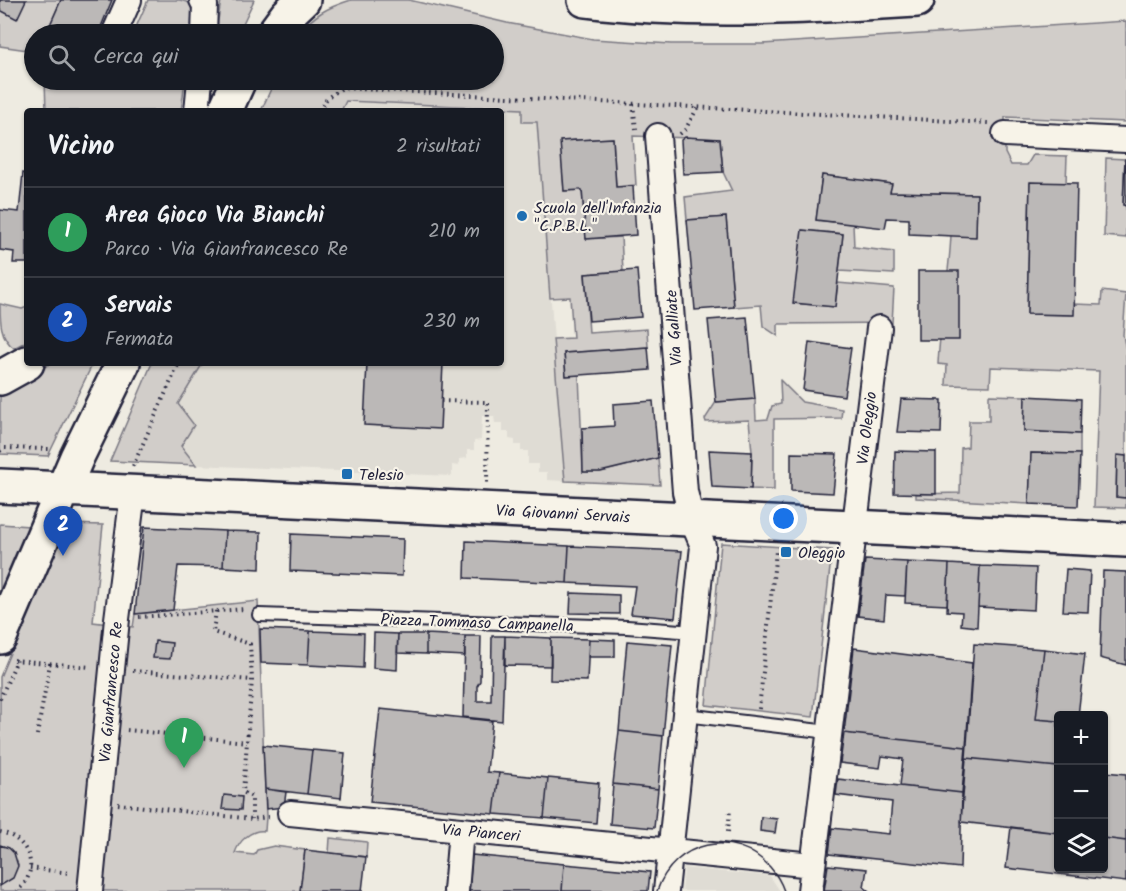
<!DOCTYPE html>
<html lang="it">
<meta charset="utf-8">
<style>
:root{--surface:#171b24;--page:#20242c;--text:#f1f3f6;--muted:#9ea1a6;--line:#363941;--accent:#0f766e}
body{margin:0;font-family:Kalam,sans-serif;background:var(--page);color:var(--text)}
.controls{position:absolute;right:18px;bottom:18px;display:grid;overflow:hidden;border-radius:6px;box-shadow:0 2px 4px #0004}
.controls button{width:54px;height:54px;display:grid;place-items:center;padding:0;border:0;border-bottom:2px solid var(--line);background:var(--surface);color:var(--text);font:30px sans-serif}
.you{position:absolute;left:784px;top:519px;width:21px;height:21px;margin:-15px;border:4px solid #fff;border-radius:50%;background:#1a73e8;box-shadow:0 0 0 9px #1a73e833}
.badge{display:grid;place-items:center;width:39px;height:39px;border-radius:50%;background:var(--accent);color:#fff;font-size:20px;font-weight:700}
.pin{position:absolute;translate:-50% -50px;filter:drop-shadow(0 2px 3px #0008)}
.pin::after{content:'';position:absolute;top:32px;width:21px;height:18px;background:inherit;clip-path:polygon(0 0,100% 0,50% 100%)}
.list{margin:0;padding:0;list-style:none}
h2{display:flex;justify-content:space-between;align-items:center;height:78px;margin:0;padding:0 24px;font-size:26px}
h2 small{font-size:20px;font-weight:400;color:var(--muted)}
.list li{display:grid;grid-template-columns:39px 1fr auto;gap:18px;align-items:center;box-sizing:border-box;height:90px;padding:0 24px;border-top:2px solid var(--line)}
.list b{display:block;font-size:22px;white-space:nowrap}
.list p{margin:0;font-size:20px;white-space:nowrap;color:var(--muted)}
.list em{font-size:20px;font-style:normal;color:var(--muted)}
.icon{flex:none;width:33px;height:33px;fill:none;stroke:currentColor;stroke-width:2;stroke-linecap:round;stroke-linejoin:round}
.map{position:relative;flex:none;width:1126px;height:891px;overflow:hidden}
.search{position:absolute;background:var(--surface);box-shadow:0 2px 4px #0004;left:24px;top:24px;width:480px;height:66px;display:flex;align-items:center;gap:15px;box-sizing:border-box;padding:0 21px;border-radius:33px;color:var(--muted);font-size:22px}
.panel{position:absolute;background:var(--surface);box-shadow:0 2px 4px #0004;left:24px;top:108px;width:480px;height:258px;border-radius:6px}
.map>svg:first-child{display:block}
.built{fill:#dfdcd4}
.green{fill:#d1cdc9;stroke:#7a7882;stroke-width:1.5}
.building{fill:#bbb8b7;stroke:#22223b;stroke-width:1.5}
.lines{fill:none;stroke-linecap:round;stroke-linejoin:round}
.lane-casing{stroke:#22223b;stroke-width:16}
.street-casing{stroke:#22223b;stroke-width:28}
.secondary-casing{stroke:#22223b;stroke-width:38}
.path{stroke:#22223b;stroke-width:4;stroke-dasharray:1.5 4.5;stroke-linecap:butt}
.lane{stroke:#f7f3e8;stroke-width:12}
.street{stroke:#f7f3e8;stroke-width:24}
.secondary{stroke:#f7f3e8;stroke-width:33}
.tram{stroke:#22223b;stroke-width:1.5}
.poi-dot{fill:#1f6fb2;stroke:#f7f3e8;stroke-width:2}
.labels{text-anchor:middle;stroke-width:4.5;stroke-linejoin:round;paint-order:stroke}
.poi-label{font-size:16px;fill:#22223b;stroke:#f7f3e8;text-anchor:start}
.street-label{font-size:16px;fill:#22223b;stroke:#f7f3e8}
</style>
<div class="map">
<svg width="1126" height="891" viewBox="0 0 1126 891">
<rect width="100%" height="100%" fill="#eeebe1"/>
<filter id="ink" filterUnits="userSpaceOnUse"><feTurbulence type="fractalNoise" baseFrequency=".0167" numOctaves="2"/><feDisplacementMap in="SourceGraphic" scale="12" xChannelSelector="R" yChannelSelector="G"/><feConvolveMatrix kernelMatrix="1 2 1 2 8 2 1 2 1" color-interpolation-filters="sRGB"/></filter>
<g filter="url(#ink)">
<!-- built -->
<path class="built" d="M346,101L522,109V122H537L565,481L547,480V472H538V464H528V451H521V445H515V440L509,439V432H503V423H495L494,416H482L481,440L474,441V450H467V458L459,459V466L452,465V476L196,465L181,446L178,405L203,363H501V111H341Z
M684,868L770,876L780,891H682Z"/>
<!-- green -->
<path class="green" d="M0,0H61L46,34H34V51L0,46Z
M148,0H180L190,3L193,15L191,34H133Z
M221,0H254L238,34H216Z
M351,0H409L507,23L593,39L671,44H762L1126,21V122L1005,117V153L1011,165H1027L1033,155L1067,156L1066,183H1030L1027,314L1073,315L1074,304L1101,305L1102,291L1126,294L1123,335L1126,350V456H1117L1116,497L1126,498V508L1094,507L1099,371L991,367L990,386L946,385L947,365L938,364C940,321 949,279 951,235L976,236L977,194L890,192L891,184L822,175L816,220L853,224L854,247L894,252V274L839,271L843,234L802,230L794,303L835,307L838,283L894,288L892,323L778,324V336L763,326L761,305L734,307L726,217L687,220L685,197L732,191L723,172L720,139L633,136L636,185L616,187L613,138L561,141L564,191L582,190L586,239L621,237L623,271L585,274L589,333L647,329L648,347L564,353L566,376L579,375L583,472H601L658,458L660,485L565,481L553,339L573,338L570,297L550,298L537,122H522V109L346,101L341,111H261L275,80H494V34H298C315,14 326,8 351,0Z
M45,80H83L88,82L113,81L114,80H185L181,111H46Z
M1106,158L1125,159L1123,205L1126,206V238L1104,236Z
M0,304L22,309L27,307V341L14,348C0,338 0,320 0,304Z
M51,363H93L48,456L0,454V392Z
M152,363H203L178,404L194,425L181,446L196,465L110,461Z
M780,380L802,402L842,409L841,418L774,419V490L751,489L752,452L749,420L706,422L705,419L716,402L755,399L756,420L768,419L772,406L781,404Z
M989,395L1025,396L1024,431L1080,434V454L1031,453L1029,504L916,498V494L960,493L961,448L968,447L969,421H989Z
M0,524L29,526L0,593Z
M64,524L103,525L93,622L133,627L135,614L258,601L266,817L265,831C251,829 239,841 235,853L254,855L257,850L274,846L305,850L300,891H0V677Z
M721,543L832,550L813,717L706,705Z
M330,838L367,842L366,857L329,853Z"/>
<!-- building -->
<path class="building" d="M0,0H26L17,19L0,10Z
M61,0H112L98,34H46Z
M685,137L720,139L723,172L683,174L681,140Z
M613,138L616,187L633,186L636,235L586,239L582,190L564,191L560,141Z
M1125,159H1126V206L1123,205Z
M23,173L27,174V263H13L14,252L0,250V210L19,212Z
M822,175L892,184L890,192L977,194L976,237L909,234V219L887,218L885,228L816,220Z
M1030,182L1077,183L1074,315L1027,314Z
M726,217L734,307L695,310L687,220Z
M802,230L843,234L835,307L793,303Z
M637,270L641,317L589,321L585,274Z
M918,271H959V340H918Z
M747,317L755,399L716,402L708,320Z
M809,342L851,348L844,396L803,390Z
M648,347L650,370L566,376L564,353Z
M367,363H443L440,429L364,425Z
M1025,396L1081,399L1080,434L1024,431Z
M901,399L942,400L941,433L897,432Z
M653,401L658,458L600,472H583L582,428L614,426L613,404Z
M709,450L752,452L751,489L712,487Z
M895,451L936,452V494L894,493Z
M791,453L837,454L833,493L791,491Z
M1031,453L1080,454L1078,506L1029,504Z
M1117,455L1126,456V498L1116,497Z
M144,527L225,531L223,567L178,566L173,610L135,614Z
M225,531L261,532L260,569L223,567Z
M291,534L403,539L402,576L290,571Z
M466,541L569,546L567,583L465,578Z
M569,546L682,551L675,618L631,614L635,586L567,583Z
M865,560L907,562L905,596L886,595L884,619L858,616Z
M907,562L949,564L947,605L905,603Z
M949,564L980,566L977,627L961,625L962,612L947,611Z
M980,566L1036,568L1034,610L978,607Z
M1066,569L1090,571L1088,612L1063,611Z
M1103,571L1126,572V665L1100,658Z
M571,593L619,595V614L570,613Z
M260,629L310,631L308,665L261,663Z
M310,631L364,633L363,668L308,665Z
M374,633L398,634L397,670L373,668Z
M398,634H426V654L397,653Z
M426,634L465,636V656L426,654Z
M465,636H481L480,681L477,686V701H491L492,636H505L502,721L463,717Z
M505,636L551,638V666L505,665Z
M551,638L589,639L587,681L550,680Z
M589,639L615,640V657H588Z
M155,641L172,643L170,659L153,658Z
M627,641L672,645L663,736L619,731Z
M974,644L1044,649L1036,719L1058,721V767L966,758Z
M854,648L972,663L966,747L844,733Z
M1044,649L1085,654L1078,716H1058V721L1036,719Z
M380,709L492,721L487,772L499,773L494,814L370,802Z
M619,731L663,736L658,789L613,784Z
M844,733L966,747L962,793L900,786L903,759L882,756L880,768L840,763Z
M263,745L312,750L307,794L265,789Z
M312,750L345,753L341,798L307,794Z
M966,758L1058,767V833L961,822Z
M1104,772L1126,774V841L1104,838Z
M499,773L548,778L544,818L494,814Z
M548,778L599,783L596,823L544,818Z
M838,779L962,793L960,868L829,854L832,828L889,834L892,802L836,795Z
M613,784L658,789L654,828L610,824Z
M265,789L286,792L284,807L266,809Z
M224,795L242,797L241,810L222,809Z
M761,817L777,819L775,833L760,831Z
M1011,827L1058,833V868H1104V838L1126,841V882L1006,868Z
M0,845L9,848L14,853L18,866L13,878L0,886Z
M305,850L366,857L362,891H300Z
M472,855L564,864L562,891H469Z
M564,864L650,872L648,891H562Z
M828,865L867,869L864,887L869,891H824Z"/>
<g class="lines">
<!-- lane casing -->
<g class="lane-casing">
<path id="lane" d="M259,615L627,627L694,632
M685,715L829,732"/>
</g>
<!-- street casing -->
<g class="street-casing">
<path id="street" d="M202,0L205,5L204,34
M114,34L129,0
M197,111L200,80
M1005,134L1126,140
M658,136L685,492L692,520L703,546L666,891
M290,813L813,865
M90,891L117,619L133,493
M456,891L461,830
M810,891L879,328"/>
</g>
<!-- secondary casing -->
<g class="secondary-casing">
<path id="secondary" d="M585,0C697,14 804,7 917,0
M273,34L287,15L303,0
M225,111L239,80
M0,378L27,363
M0,486L1126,540
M0,637L77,457L123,363"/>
</g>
<!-- path -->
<path class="path" d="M633,104L636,129
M320,111L327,98L342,88L988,123
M680,134L685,130L698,107
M441,401L488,402L487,484
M0,451L4,448L53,449
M133,466L179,363
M216,611L213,632L250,644L252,680L243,792L252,797V819
M139,617L245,609
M14,660L90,667
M133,671L252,680
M0,699L17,660
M759,709L776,551
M127,730L247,742
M37,735L50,663
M118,804L252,819L269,817
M0,832C29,838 42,871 17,891
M728,832L730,809
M30,868L70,873"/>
<!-- lane -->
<use href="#lane" class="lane"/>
<!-- street -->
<use href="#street" class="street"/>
<!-- secondary -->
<use href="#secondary" class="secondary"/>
<!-- tram -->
<path class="tram" d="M657,891C674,841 734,827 770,867C776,874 781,882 784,891"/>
</g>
</g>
<!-- markers -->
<g class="poi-dot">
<circle cx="522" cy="216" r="6"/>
<rect x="341" y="468" width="12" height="12" rx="3"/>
<rect x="780" y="546" width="12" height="12" rx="3"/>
</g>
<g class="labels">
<!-- poi labels -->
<g class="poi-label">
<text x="534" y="213">Scuola dell'Infanzia<tspan x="534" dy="18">"C.P.B.L."</tspan></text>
<text x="359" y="480">Telesio</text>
<text x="798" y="558">Oleggio</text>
</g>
<!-- street labels -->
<g class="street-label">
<text transform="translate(673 328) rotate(-94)" y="6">Via Galliate</text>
<text transform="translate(866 428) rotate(-83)" y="6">Via Oleggio</text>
<text transform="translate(563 513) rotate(3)" y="6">Via Giovanni Servais</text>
<text transform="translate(477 622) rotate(2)" y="6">Piazza Tommaso Campanella</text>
<text transform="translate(110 692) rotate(-85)" y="6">Via Gianfrancesco Re</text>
<text transform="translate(481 832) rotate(5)" y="6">Via Pianceri</text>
</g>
</g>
</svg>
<div class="controls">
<button>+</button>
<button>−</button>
<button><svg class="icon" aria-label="layers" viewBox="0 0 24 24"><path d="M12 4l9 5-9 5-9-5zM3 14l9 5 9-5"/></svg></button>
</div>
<div class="you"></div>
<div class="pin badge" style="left:184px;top:768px;background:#2e9e5b">1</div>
<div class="pin badge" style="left:63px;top:556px;background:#1a4fb4">2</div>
<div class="search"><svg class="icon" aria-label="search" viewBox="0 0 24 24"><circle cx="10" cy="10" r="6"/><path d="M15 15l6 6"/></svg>Cerca qui</div>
<section class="panel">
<h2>Vicino<small>2 risultati</small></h2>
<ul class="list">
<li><span class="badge" style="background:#2e9e5b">1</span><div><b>Area Gioco Via Bianchi</b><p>Parco · Via Gianfrancesco Re</p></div><em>210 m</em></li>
<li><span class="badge" style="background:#1a4fb4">2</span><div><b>Servais</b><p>Fermata</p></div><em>230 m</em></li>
</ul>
</section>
</div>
